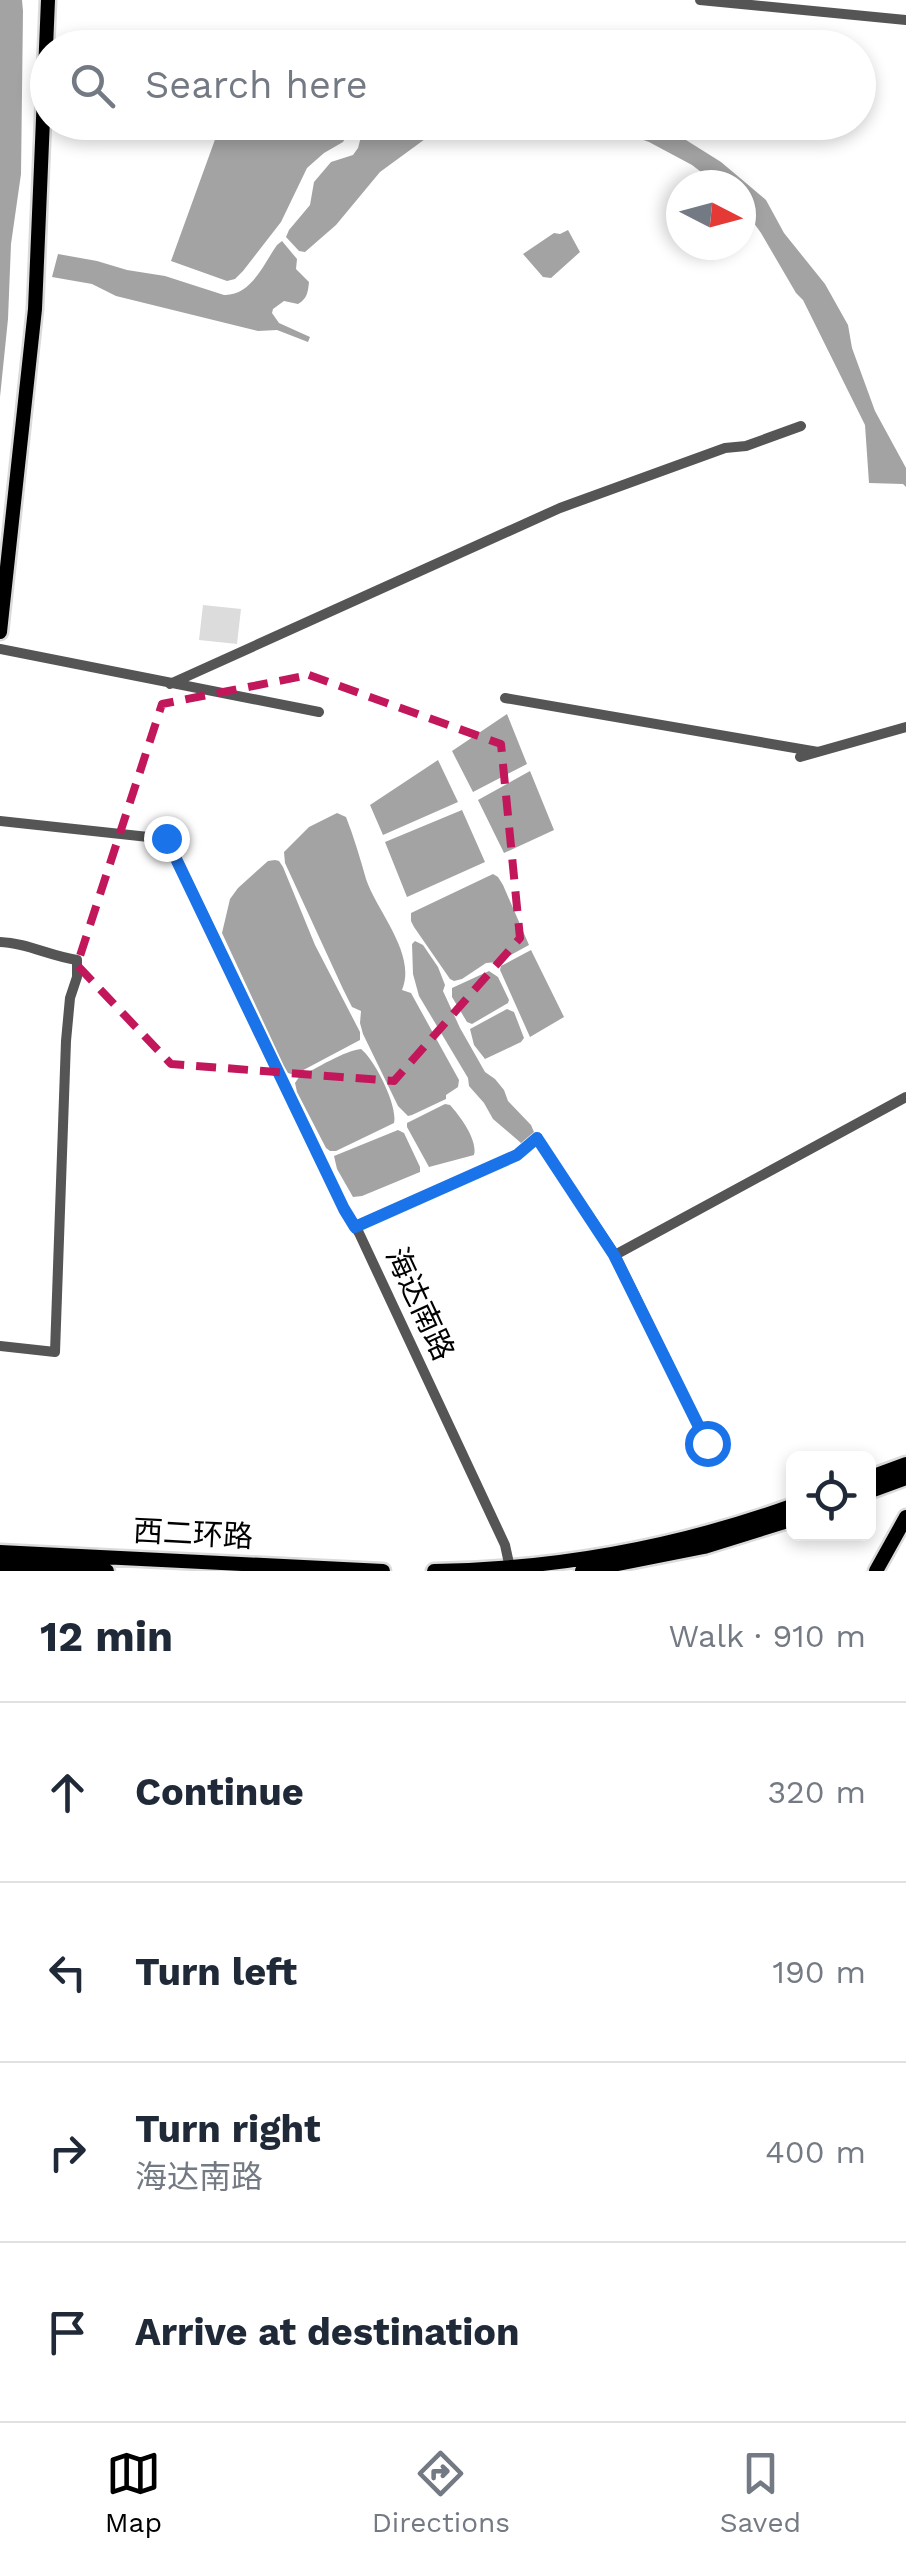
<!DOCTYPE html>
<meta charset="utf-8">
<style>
:root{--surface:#fff;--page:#f2f2f3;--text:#1f2937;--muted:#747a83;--line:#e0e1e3;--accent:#000}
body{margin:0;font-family:"Work Sans","Noto Sans SC",sans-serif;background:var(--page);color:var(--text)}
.controls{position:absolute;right:30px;bottom:30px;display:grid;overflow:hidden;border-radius:15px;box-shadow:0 5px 15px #0003}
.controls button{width:90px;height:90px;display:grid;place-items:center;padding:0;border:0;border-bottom:2px solid var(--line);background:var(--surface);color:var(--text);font:50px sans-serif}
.compass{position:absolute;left:666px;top:170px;width:90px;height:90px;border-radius:50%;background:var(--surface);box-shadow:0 5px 15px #0003;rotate:96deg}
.stop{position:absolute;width:30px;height:30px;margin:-22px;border:8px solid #1a73e8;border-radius:50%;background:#fff}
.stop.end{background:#1a73e8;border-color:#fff;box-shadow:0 2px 10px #0008}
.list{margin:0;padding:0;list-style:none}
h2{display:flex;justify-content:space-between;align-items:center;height:130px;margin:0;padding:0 40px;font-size:42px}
h2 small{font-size:32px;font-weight:400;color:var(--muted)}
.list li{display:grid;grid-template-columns:65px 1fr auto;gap:30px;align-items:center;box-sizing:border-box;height:180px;padding:0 40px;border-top:2px solid var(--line)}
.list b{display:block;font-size:38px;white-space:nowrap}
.list p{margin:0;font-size:32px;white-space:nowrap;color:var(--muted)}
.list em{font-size:32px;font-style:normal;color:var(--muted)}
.icon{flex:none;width:55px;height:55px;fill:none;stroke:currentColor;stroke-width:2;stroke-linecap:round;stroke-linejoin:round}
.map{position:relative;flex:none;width:906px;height:1571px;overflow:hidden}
.search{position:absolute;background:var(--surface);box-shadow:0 5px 15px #0003;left:30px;right:30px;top:30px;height:110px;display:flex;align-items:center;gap:25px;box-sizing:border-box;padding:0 35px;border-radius:55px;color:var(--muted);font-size:38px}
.sheet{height:850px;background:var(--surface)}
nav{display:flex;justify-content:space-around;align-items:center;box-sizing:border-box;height:140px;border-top:2px solid var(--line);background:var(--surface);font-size:28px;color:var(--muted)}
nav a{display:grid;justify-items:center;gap:5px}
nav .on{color:var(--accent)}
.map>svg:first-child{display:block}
.green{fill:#dcdcdc}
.water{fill:#a3a3a3}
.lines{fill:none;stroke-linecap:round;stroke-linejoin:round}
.major-casing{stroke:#dbdbdb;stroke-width:19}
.minor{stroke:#555;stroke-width:10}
.major{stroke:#000;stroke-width:14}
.route{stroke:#1a73e8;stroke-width:12}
.marked{fill:none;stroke:#c2185b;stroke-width:8;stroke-dasharray:20 12;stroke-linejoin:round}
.labels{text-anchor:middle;stroke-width:8;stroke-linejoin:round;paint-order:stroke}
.street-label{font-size:30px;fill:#000;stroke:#fff}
</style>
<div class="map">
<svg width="906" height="1571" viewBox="0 0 906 1571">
<rect width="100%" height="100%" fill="#fff"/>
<!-- green -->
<path class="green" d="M203,605L241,609L237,644L199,640Z"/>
<!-- water -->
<path class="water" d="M0,0H22L23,11L21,174L11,244L8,319L0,397Z
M221,123L351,122L352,126L343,142L324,153L307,168L281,222L243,271L235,279L227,281L171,261Z
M394,123H439L436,131L380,172L336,225L305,252L299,251L286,237L289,230L310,205L314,182L331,162L353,155L358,148L362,133C371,128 382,133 392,129Z
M597,123H648L678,135L721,162L766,200L784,233L825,284L848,325L852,348L875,411L906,468V487L903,484L869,483L865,425L803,300L796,293L761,233L741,205V185H718L692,165L649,142Z
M568,230L580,252L551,278L543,277L523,254L554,233L560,234Z
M282,241L297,259L296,269L309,282C308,292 307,299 298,304L284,301L273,309L272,313L279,323L310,337L308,342L277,330L258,331L116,296L92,284L52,277L58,254L97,261L127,270L165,276L224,295C251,296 263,265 277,245Z
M507,714L527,764L473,792L452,751Z
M438,760L458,802L383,835L370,805Z
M530,771L554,830L504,853L478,800Z
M462,810L485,862L407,897L385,842Z
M337,813L346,817C354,837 360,858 366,879C377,912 417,954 402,990L411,993L459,1080L458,1087L446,1095V1099L412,1115L408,1116L398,1106L363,1034L360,1023L361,1011L352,1007L343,989L285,863L284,852L309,827Z
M275,860L279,861L283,867L315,945L360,1032V1040L294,1075L288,1073L284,1066L222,933L230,899L238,888L268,861Z
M493,874L498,877L503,885L529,945L498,962L486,963L462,979L454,981L450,979L414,927L411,921V913Z
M415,941L423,945L438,967L445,985L443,991L460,1028L485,1072L495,1079L504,1090L508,1101L531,1125L534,1132L521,1143L493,1119L484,1103L469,1086L468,1078L419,996L413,974L412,944Z
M531,950L564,1017L530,1037L500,970L501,966Z
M489,971L498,977L509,1000L508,1003L472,1024L467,1022L452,997V988Z
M507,1009L514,1012L524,1038L521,1042L485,1059L474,1045L470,1029Z
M361,1049C375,1060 398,1106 394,1123L336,1151H330L326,1148L297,1092L295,1083L299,1077C315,1069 346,1050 361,1049Z
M445,1104L450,1105C460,1116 478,1140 474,1155L429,1167L407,1127V1123Z
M398,1130L404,1133L420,1167V1172L362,1196L353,1197L337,1169L334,1156Z"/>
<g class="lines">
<!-- major casing -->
<g class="major-casing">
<path id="major" d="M0,632L35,309L48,0
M868,1478L906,1464
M868,1492L906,1478
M0,1552L383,1571
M0,1566L107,1571
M434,1571C556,1569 678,1547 794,1505
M582,1571L704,1547L794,1519
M876,1571L906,1517"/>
</g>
<!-- minor -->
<path class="minor" d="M700,0L906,20
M0,649L319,712
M170,684L560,508L725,448L746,446L801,426
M505,698L818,752
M800,757L906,727
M0,821L167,839L344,1209L359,1233L505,1545L510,1568
M0,942C27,943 50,956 77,960V977L70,998L66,1041L55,1352L0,1346
M355,1227L517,1155L537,1138L615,1255L707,1443
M615,1255L906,1097"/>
<!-- major -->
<use href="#major" class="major"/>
</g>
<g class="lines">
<!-- route -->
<path class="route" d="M166,838L344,1209L355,1227L517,1155L537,1138L614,1255L707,1443"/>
</g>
<!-- marked area -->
<path class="marked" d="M309,675L501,744L520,938L394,1081L171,1064L77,965L162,704Z"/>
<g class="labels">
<!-- street labels -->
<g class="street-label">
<text transform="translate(420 1304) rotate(65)" y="10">海达南路</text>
<text transform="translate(193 1534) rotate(3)" y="10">西二环路</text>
</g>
</g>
</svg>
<div class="controls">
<button><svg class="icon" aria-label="locate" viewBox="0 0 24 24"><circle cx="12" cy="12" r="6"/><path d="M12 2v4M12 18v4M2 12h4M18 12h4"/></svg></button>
</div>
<svg class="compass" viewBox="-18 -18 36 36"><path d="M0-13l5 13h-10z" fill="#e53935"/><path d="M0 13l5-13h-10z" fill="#747a83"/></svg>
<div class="stop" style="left:707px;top:1443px"></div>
<div class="stop end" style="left:166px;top:838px"></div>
<div class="search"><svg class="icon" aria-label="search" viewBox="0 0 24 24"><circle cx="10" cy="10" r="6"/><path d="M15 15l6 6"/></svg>Search here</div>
</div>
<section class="sheet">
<h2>12 min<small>Walk · 910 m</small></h2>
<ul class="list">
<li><svg class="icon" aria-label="ahead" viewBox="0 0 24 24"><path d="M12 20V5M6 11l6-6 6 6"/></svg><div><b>Continue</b></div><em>320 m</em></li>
<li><svg class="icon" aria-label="left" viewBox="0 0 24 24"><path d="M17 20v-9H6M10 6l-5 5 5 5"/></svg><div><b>Turn left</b></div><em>190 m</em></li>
<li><svg class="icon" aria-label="right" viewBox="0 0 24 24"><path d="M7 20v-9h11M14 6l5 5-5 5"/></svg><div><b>Turn right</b><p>海达南路</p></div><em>400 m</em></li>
<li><svg class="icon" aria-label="arrive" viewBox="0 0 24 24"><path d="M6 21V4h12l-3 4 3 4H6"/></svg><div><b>Arrive at destination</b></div></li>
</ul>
</section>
<nav>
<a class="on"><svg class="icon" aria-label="map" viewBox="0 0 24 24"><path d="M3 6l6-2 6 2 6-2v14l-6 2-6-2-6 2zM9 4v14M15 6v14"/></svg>Map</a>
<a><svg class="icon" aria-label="directions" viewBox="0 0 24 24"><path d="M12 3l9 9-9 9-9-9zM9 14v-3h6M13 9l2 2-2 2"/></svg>Directions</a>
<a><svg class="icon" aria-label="saved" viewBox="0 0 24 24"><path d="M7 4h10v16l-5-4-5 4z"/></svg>Saved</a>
</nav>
